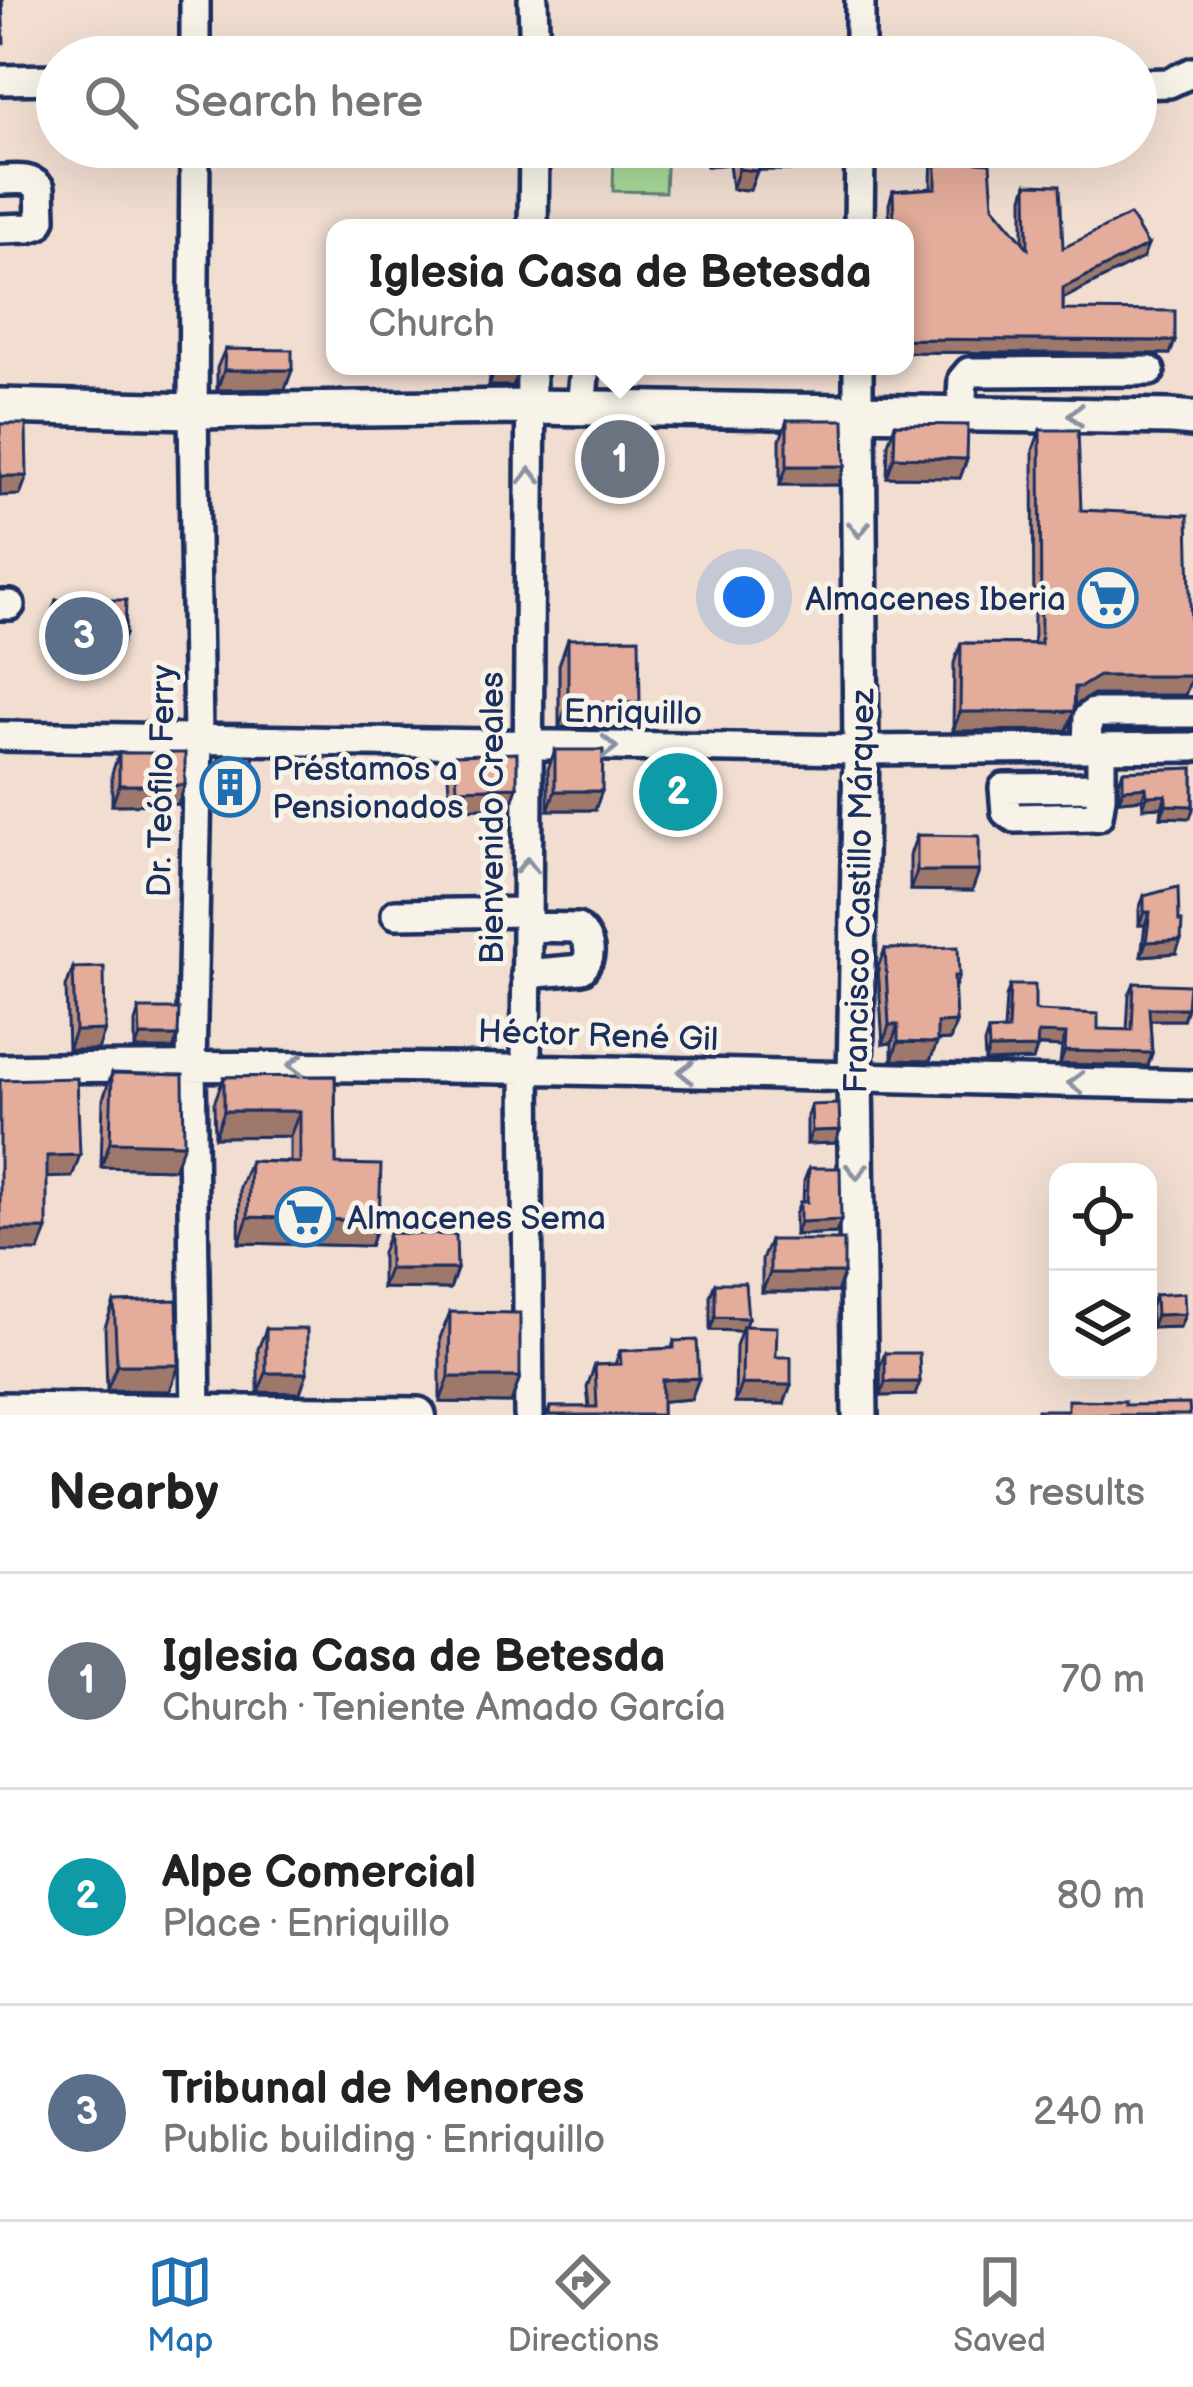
<!DOCTYPE html>
<meta charset="utf-8">
<style>
:root{--surface:#fff;--page:#f2f2f2;--text:#222;--muted:#767676;--line:#e0e0e0;--accent:#1f6fb2}
body{margin:0;font-family:"Balsamiq Sans",sans-serif;background:var(--page);color:var(--text)}
.controls{position:absolute;right:36px;bottom:36px;display:grid;overflow:hidden;border-radius:24px;box-shadow:0 12px 48px #0002}
.controls button{width:108px;height:108px;display:grid;place-items:center;padding:0;border:0;border-bottom:3px solid var(--line);background:var(--surface);color:var(--text);font:60px sans-serif}
.you{position:absolute;left:744px;top:597px;width:42px;height:42px;margin:-30px;border:9px solid #fff;border-radius:50%;background:#1a73e8;box-shadow:0 0 0 18px #1a73e833}
.badge{display:grid;place-items:center;width:78px;height:78px;border-radius:50%;background:var(--accent);color:#fff;font-size:39px;font-weight:700}
.pin{position:absolute;translate:-50% -50%;border:6px solid #fff;box-shadow:0 3px 12px #0006}
.popup{position:absolute;left:326px;top:219px;width:588px;height:156px;box-sizing:border-box;display:grid;place-content:center;border-radius:24px;background:var(--surface);filter:drop-shadow(0 3px 9px #0005);font-size:39px;white-space:nowrap;color:var(--muted)}
.popup b{font-size:45px;color:var(--text)}
.popup::after{content:'';position:absolute;left:50%;top:100%;margin-left:-24px;border:24px solid transparent;border-top-color:var(--surface)}
.list{margin:0;padding:0;list-style:none}
h2{display:flex;justify-content:space-between;align-items:center;height:156px;margin:0;padding:0 48px;font-size:51px}
h2 small{font-size:39px;font-weight:400;color:var(--muted)}
.list li{display:grid;grid-template-columns:78px 1fr auto;gap:36px;align-items:center;box-sizing:border-box;height:216px;padding:0 48px;border-top:3px solid var(--line)}
.list b{display:block;font-size:45px;white-space:nowrap}
.list p{margin:0;font-size:39px;white-space:nowrap;color:var(--muted)}
.list em{font-size:39px;font-style:normal;color:var(--muted)}
.icon{flex:none;width:66px;height:66px;fill:none;stroke:currentColor;stroke-width:2;stroke-linecap:round;stroke-linejoin:round}
.map{position:relative;flex:none;width:1193px;height:1415px;overflow:hidden}
.search{position:absolute;background:var(--surface);box-shadow:0 12px 48px #0002;left:36px;right:36px;top:36px;height:132px;display:flex;align-items:center;gap:30px;box-sizing:border-box;padding:0 42px;border-radius:66px;color:var(--muted);font-size:45px}
.sheet{height:804px;background:var(--surface)}
nav{display:flex;justify-content:space-around;align-items:center;box-sizing:border-box;height:168px;border-top:3px solid var(--line);background:var(--surface);font-size:33px;color:var(--muted)}
nav a{display:grid;justify-items:center;gap:6px}
nav .on{color:var(--accent)}
.map>svg:first-child{display:block}
.green{fill:#a8d898;stroke:#62847b;stroke-width:3}
.lines{fill:none;stroke-linecap:round;stroke-linejoin:round}
.minor-casing{stroke:#1b2f5e;stroke-width:36}
.major-casing{stroke:#1b2f5e;stroke-width:42}
.minor{stroke:#f7f3e8;stroke-width:27}
.major{stroke:#f7f3e8;stroke-width:33}
.wall{fill:#c39485;stroke:#1b2f5e;stroke-width:3}
.shaded-wall{fill:#9f786c;stroke:#1b2f5e;stroke-width:3}
.building{fill:#e3ac9b;stroke:#1b2f5e;stroke-width:3}
.oneway{stroke:#8991a3}
.labels{text-anchor:middle;stroke-width:10;stroke-linejoin:round;paint-order:stroke}
.poi-label{font-size:33px;fill:#1b2f5e;stroke:#f7f3e8;text-anchor:start}
.street-label{font-size:33px;fill:#1b2f5e;stroke:#f7f3e8}
</style>
<div class="map">
<svg width="1193" height="1415" viewBox="0 0 1193 1415">
<rect width="100%" height="100%" fill="#f1ded1"/>
<filter id="ink" filterUnits="userSpaceOnUse"><feTurbulence type="fractalNoise" baseFrequency=".00833" numOctaves="2"/><feDisplacementMap in="SourceGraphic" scale="24" xChannelSelector="R" yChannelSelector="G"/><feConvolveMatrix kernelMatrix="1 2 1 2 8 2 1 2 1" color-interpolation-filters="sRGB"/></filter>
<g filter="url(#ink)">
<!-- green -->
<path class="green" d="M614,147H667L665,192L613,191Z"/>
<g class="lines">
<!-- minor casing -->
<g class="minor-casing">
<path id="minor" d="M195,0V57
M533,0L535,57
M860,57V0
M0,80L57,79
M1136,84L1169,83L1193,72
M195,147L193,411L198,738L191,1065L196,1415
M0,180C14,180 30,176 40,188L41,219L38,225L29,228L0,229
M533,228L534,147
M859,228L860,147
M581,408L585,366
M858,412V366
M961,414L963,379L969,372L1150,371
M0,605H10
M0,736L861,750L1193,747
M1087,748L1088,717L1093,713H1193
M1101,787L1004,788L1006,812L1015,818L1098,816L1101,797V748
M396,914L527,912
M526,974L582,969C594,955 590,940 577,928L527,927
M0,1069C398,1060 795,1077 1193,1085
M529,1415L526,1067L531,366"/>
</g>
<!-- major casing -->
<g class="major-casing">
<path id="major" d="M0,406L193,411L530,407L1172,417L1193,419
M858,412L861,750L855,1078L860,1415
M0,1410L418,1415"/>
</g>
<!-- minor -->
<use href="#minor" class="minor"/>
<!-- major -->
<use href="#major" class="major"/>
</g>
<!-- wall -->
<path class="wall" d="M707,147H829L821,170H757L750,190L732,189L729,164L707,166Z
M932,147H962L963,161L993,206L1023,242V197L1027,184L1063,248L1148,245L1143,258L1063,299V310L1175,341L1170,354L905,352V228H889V204L893,191L931,188Z
M225,349L292,370L285,389L217,390V368Z
M491,366H518L513,386H489Z
M787,420L845,466L838,485H780V440Z
M895,424L967,459L960,478L887,477L888,444Z
M1040,430L1081,510L1192,676L1185,695H1092L1074,706L1067,730L953,731L954,663L961,643L1034,644L1033,450Z
M56,600L125,634L118,653H49V619Z
M568,639L640,703L630,728L559,727V665Z
M555,750L595,810H548V769Z
M119,753L178,804L112,805V773Z
M455,755L517,787L510,807L450,809L448,774Z
M220,756L249,806L215,807V769Z
M674,759L691,799L686,812H670V772Z
M1193,768V809L1190,818L1161,817L1162,807L1143,808L1142,799L1119,801V782L1123,771Z
M917,835L972,891L910,890V855Z
M1144,896L1176,953L1141,956L1145,925H1139V909Z
M885,949L959,976L954,990L956,1022L950,1040L937,1041L930,1061L892,1060V1043L883,1044L878,967Z
M73,968L98,1050H68L66,987Z
M1134,983L1187,1008L1183,1020H1150L1152,1053L1148,1066L1060,1064L1062,1047L1037,1046L1033,1060L985,1062L984,1044L988,1031L1004,1030L1006,997L1010,985L1035,1010L1098,1029L1127,1030L1129,995Z
M139,1009L173,1049H135V1022Z
M112,1073L174,1169L101,1167L103,1099Z
M335,1076L336,1164L379,1221L370,1246L239,1243L240,1187L250,1161L290,1162V1136L215,1137L214,1103L224,1077Z
M811,1105L840,1130L835,1143L807,1144V1118Z
M809,1168L841,1220L836,1233L795,1235V1215L800,1202H803L804,1181Z
M389,1233L457,1269L450,1289L382,1288V1253Z
M770,1240L837,1292H762V1260Z
M715,1283L745,1326L776,1357L784,1404L735,1403L736,1346L741,1331L710,1330V1296Z
M1155,1295L1185,1314L1180,1327L1151,1328L1150,1308Z
M114,1302L170,1391L107,1390L105,1327Z
M450,1312L520,1377L511,1403L440,1402V1338Z
M266,1329L300,1393L258,1392V1349Z
M674,1341L699,1378L691,1399L662,1401V1415H547L550,1407H589L587,1387L595,1365L615,1364L620,1351L672,1348Z
M885,1353L915,1395L881,1396L880,1366Z"/>
<!-- shaded-wall -->
<path class="shaded-wall" d="M714,147H735L729,164L707,166Z
M763,150L828,151L821,170H756Z
M739,169L757,171L750,190L732,189Z
M1148,245L1143,258L1058,301L1063,288Z
M905,339L1175,341L1170,354L905,352Z
M224,370H292L285,389L217,390Z
M494,373H518L513,386H489Z
M894,457L967,459L960,478L887,477Z
M787,466H845L838,485H780Z
M0,476H27L20,495L0,496Z
M56,633L125,634L118,653H49Z
M1099,676H1192L1185,695H1092L1074,706L1075,687Z
M568,702L640,703L630,728L559,727Z
M1074,711L1067,730L953,731L960,712Z
M119,785H185L178,804L112,805Z
M517,787L510,807L450,809L457,789Z
M1146,787L1142,799L1119,801L1123,789Z
M555,791H602L595,810H548Z
M254,793L249,806L215,807L219,794Z
M1166,795L1162,807L1143,808L1147,796Z
M674,799H691L686,812H670Z
M1166,805L1193,806V809L1190,818L1161,817Z
M917,871H979L972,891L910,890Z
M1144,912H1150L1145,925H1139Z
M1181,940L1176,953L1141,956L1146,942Z
M1149,1008H1187L1183,1020H1144Z
M956,1022L950,1040L930,1041L937,1023Z
M889,1025H898L892,1043L883,1044Z
M105,1030L98,1050H68L75,1031Z
M1038,1033L1066,1034L1062,1047L1033,1045Z
M140,1036H178L173,1049H135Z
M898,1042L937,1043L930,1061L892,1060Z
M1037,1048L1033,1060L985,1062L989,1049Z
M1065,1051L1152,1053L1148,1066L1060,1064Z
M224,1111H300L290,1136L215,1137Z
M840,1130L835,1143L807,1144L812,1131Z
M110,1142L184,1144L174,1169L101,1167Z
M80,1155L72,1177L39,1178L47,1156Z
M248,1217L379,1221L370,1246L239,1243Z
M841,1220L836,1233L795,1235L800,1222Z
M0,1229H47L39,1251H0Z
M389,1269H457L450,1289L382,1288Z
M770,1273H844L837,1292H762Z
M1185,1314L1180,1327L1151,1328L1156,1315Z
M715,1317L748,1318L743,1331V1326L741,1331L710,1330Z
M117,1365H179L170,1391L107,1390Z
M266,1373H307L300,1393L258,1392Z
M449,1377H520L511,1403L440,1402Z
M699,1378L691,1399L654,1402L662,1380Z
M885,1382H920L915,1395L881,1396Z
M742,1384L791,1385L784,1404L735,1403Z"/>
<!-- building -->
<path class="building" d="M0,0H2L4,43L0,45Z
M736,147H829L828,151L763,150L757,171L739,169Z
M936,147H962L963,161L990,163L993,206L1028,248L1027,184L1060,185L1063,248L1130,215L1148,245L1063,288V310L1175,311V341L905,339V228H894L893,191L936,188Z
M225,349L292,350V370H224Z
M494,366H518V373H494Z
M787,420H844L845,466H787Z
M0,424H26L27,476H0Z
M895,424L968,425L967,459L894,457Z
M1040,430H1078L1081,510L1188,515L1192,676H1099L1081,687H1075L1074,711L960,712L961,643L1041,644Z
M56,600H126L125,634L56,633Z
M639,638L640,703L568,702V639Z
M555,750H603L602,791H555Z
M119,753H185V785H119Z
M517,753V787L457,789L455,755Z
M253,755L254,793L219,794L220,756Z
M674,759H691V799H674Z
M1193,768V806L1166,805V795L1147,796L1146,787L1123,789V771Z
M917,835L979,836V871H917Z
M1178,887L1179,921H1182L1181,940L1146,942L1150,912H1144V896Z
M958,947L959,976H954L956,1022L937,1023V1043L898,1042V1025H889L885,949Z
M104,967L105,1030L75,1031L73,968Z
M1134,983L1189,985L1187,1008H1149L1152,1053L1065,1051L1066,1034L1038,1033L1037,1048L989,1049L988,1031L1008,1030L1010,985H1035V1010L1038,1011L1098,1014V1029L1132,1030Z
M139,1009H179L178,1036H140Z
M112,1073L183,1075L184,1144L110,1142Z
M335,1076L336,1164L381,1165L379,1221L248,1217L250,1161L300,1163V1111H224V1077Z
M77,1078L80,1155L47,1156V1229H0V1080Z
M839,1104L840,1130L812,1131L811,1105Z
M809,1168H840L841,1220L800,1222V1202H807Z
M389,1233L456,1235L457,1269H389Z
M770,1240H844V1273H770Z
M715,1283H745L748,1318L715,1317Z
M1184,1293L1185,1314L1156,1315L1155,1295Z
M177,1300L179,1365H117L114,1302Z
M450,1312L520,1313V1377H449Z
M743,1326L777,1327L776,1357H791V1385L742,1384Z
M266,1329H307V1373H266Z
M697,1340L699,1378L662,1380V1415H550V1407H597L595,1365L621,1364L620,1351L674,1348V1341Z
M885,1353H919L920,1382H885Z
M1068,1400L1125,1401V1405L1189,1404L1190,1415H1037V1410H1068Z"/>
<!-- one-way arrows -->
<defs><path id="oneway-chevron" d="M-2-3.5L2.5 0L-2 3.5" fill="none" stroke-width="1.6" stroke-linecap="round" stroke-linejoin="round" transform="scale(3)"/></defs>
<g class="oneway">
<use href="#oneway-chevron" transform="translate(1076 415) rotate(-179)"/>
<use href="#oneway-chevron" transform="translate(530 476) rotate(-90)"/>
<use href="#oneway-chevron" transform="translate(859 529) rotate(90)"/>
<use href="#oneway-chevron" transform="translate(609 747) rotate(1)"/>
<use href="#oneway-chevron" transform="translate(527 866) rotate(-90)"/>
<use href="#oneway-chevron" transform="translate(296 1065) rotate(-180)"/>
<use href="#oneway-chevron" transform="translate(686 1072) rotate(-178)"/>
<use href="#oneway-chevron" transform="translate(1076 1083) rotate(-179)"/>
<use href="#oneway-chevron" transform="translate(857 1171) rotate(89)"/>
</g>
</g>
<!-- icons -->
<defs>
<g id="supermarket-ring" transform="scale(3)"><circle r="9.5" fill="#f7f3e8" stroke="#1f6fb2" stroke-width="1.5"/><path d="M-6-5.5h2.5l.6 2H6L4.5 2H-2.5L-4.4-4H-6ZM-1.5 3.2a1.3 1.3 0 1 0 .1 0ZM3 3.2a1.3 1.3 0 1 0 .1 0Z" fill="#1f6fb2"/></g>
<g id="building-ring" transform="scale(3)"><circle r="9.5" fill="#f7f3e8" stroke="#1f6fb2" stroke-width="1.5"/><path d="M-4-6H4V6H1V3H-1V6H-4ZM-2.5-4.3h1.7v1.8h-1.7ZM.8-4.3h1.7v1.8H.8ZM-2.5-1h1.7V.8h-1.7ZM.8-1h1.7V.8H.8Z" fill="#1f6fb2"/></g>
</defs>
<g fill-rule="evenodd">
<use href="#supermarket-ring" x="1108" y="598"/>
<use href="#building-ring" x="230" y="787"/>
<use href="#supermarket-ring" x="305" y="1217"/>
</g>
<g class="labels">
<!-- poi labels -->
<g class="poi-label">
<text x="1066" y="610" text-anchor="end">Almacenes Iberia</text>
<text x="272" y="780">Préstamos a<tspan x="272" dy="38">Pensionados</tspan></text>
<text x="347" y="1229">Almacenes Sema</text>
</g>
<!-- street labels -->
<g class="street-label">
<text transform="translate(633 711) rotate(1)" y="12">Enriquillo</text>
<text transform="translate(160 781) rotate(-89)" y="12">Dr. Teófilo Ferry</text>
<text transform="translate(491 818) rotate(-90)" y="12">Bienvenido Creales</text>
<text transform="translate(858 891) rotate(-89)" y="12">Francisco Castillo Márquez</text>
<text transform="translate(598 1034) rotate(2)" y="12">Héctor René Gil</text>
</g>
</g>
</svg>
<div class="controls">
<button><svg class="icon" aria-label="locate" viewBox="0 0 24 24"><circle cx="12" cy="12" r="6"/><path d="M12 2v4M12 18v4M2 12h4M18 12h4"/></svg></button>
<button><svg class="icon" aria-label="layers" viewBox="0 0 24 24"><path d="M12 4l9 5-9 5-9-5zM3 14l9 5 9-5"/></svg></button>
</div>
<div class="you"></div>
<div class="pin badge" style="left:620px;top:459px;background:#6b7280">1</div>
<div class="popup"><b>Iglesia Casa de Betesda</b>Church</div>
<div class="pin badge" style="left:678px;top:792px;background:#0f9aa8">2</div>
<div class="pin badge" style="left:84px;top:636px;background:#5c6f8a">3</div>
<div class="search"><svg class="icon" aria-label="search" viewBox="0 0 24 24"><circle cx="10" cy="10" r="6"/><path d="M15 15l6 6"/></svg>Search here</div>
</div>
<section class="sheet">
<h2>Nearby<small>3 results</small></h2>
<ul class="list">
<li><span class="badge" style="background:#6b7280">1</span><div><b>Iglesia Casa de Betesda</b><p>Church · Teniente Amado García</p></div><em>70 m</em></li>
<li><span class="badge" style="background:#0f9aa8">2</span><div><b>Alpe Comercial</b><p>Place · Enriquillo</p></div><em>80 m</em></li>
<li><span class="badge" style="background:#5c6f8a">3</span><div><b>Tribunal de Menores</b><p>Public building · Enriquillo</p></div><em>240 m</em></li>
</ul>
</section>
<nav>
<a class="on"><svg class="icon" aria-label="map" viewBox="0 0 24 24"><path d="M3 6l6-2 6 2 6-2v14l-6 2-6-2-6 2zM9 4v14M15 6v14"/></svg>Map</a>
<a><svg class="icon" aria-label="directions" viewBox="0 0 24 24"><path d="M12 3l9 9-9 9-9-9zM9 14v-3h6M13 9l2 2-2 2"/></svg>Directions</a>
<a><svg class="icon" aria-label="saved" viewBox="0 0 24 24"><path d="M7 4h10v16l-5-4-5 4z"/></svg>Saved</a>
</nav>
